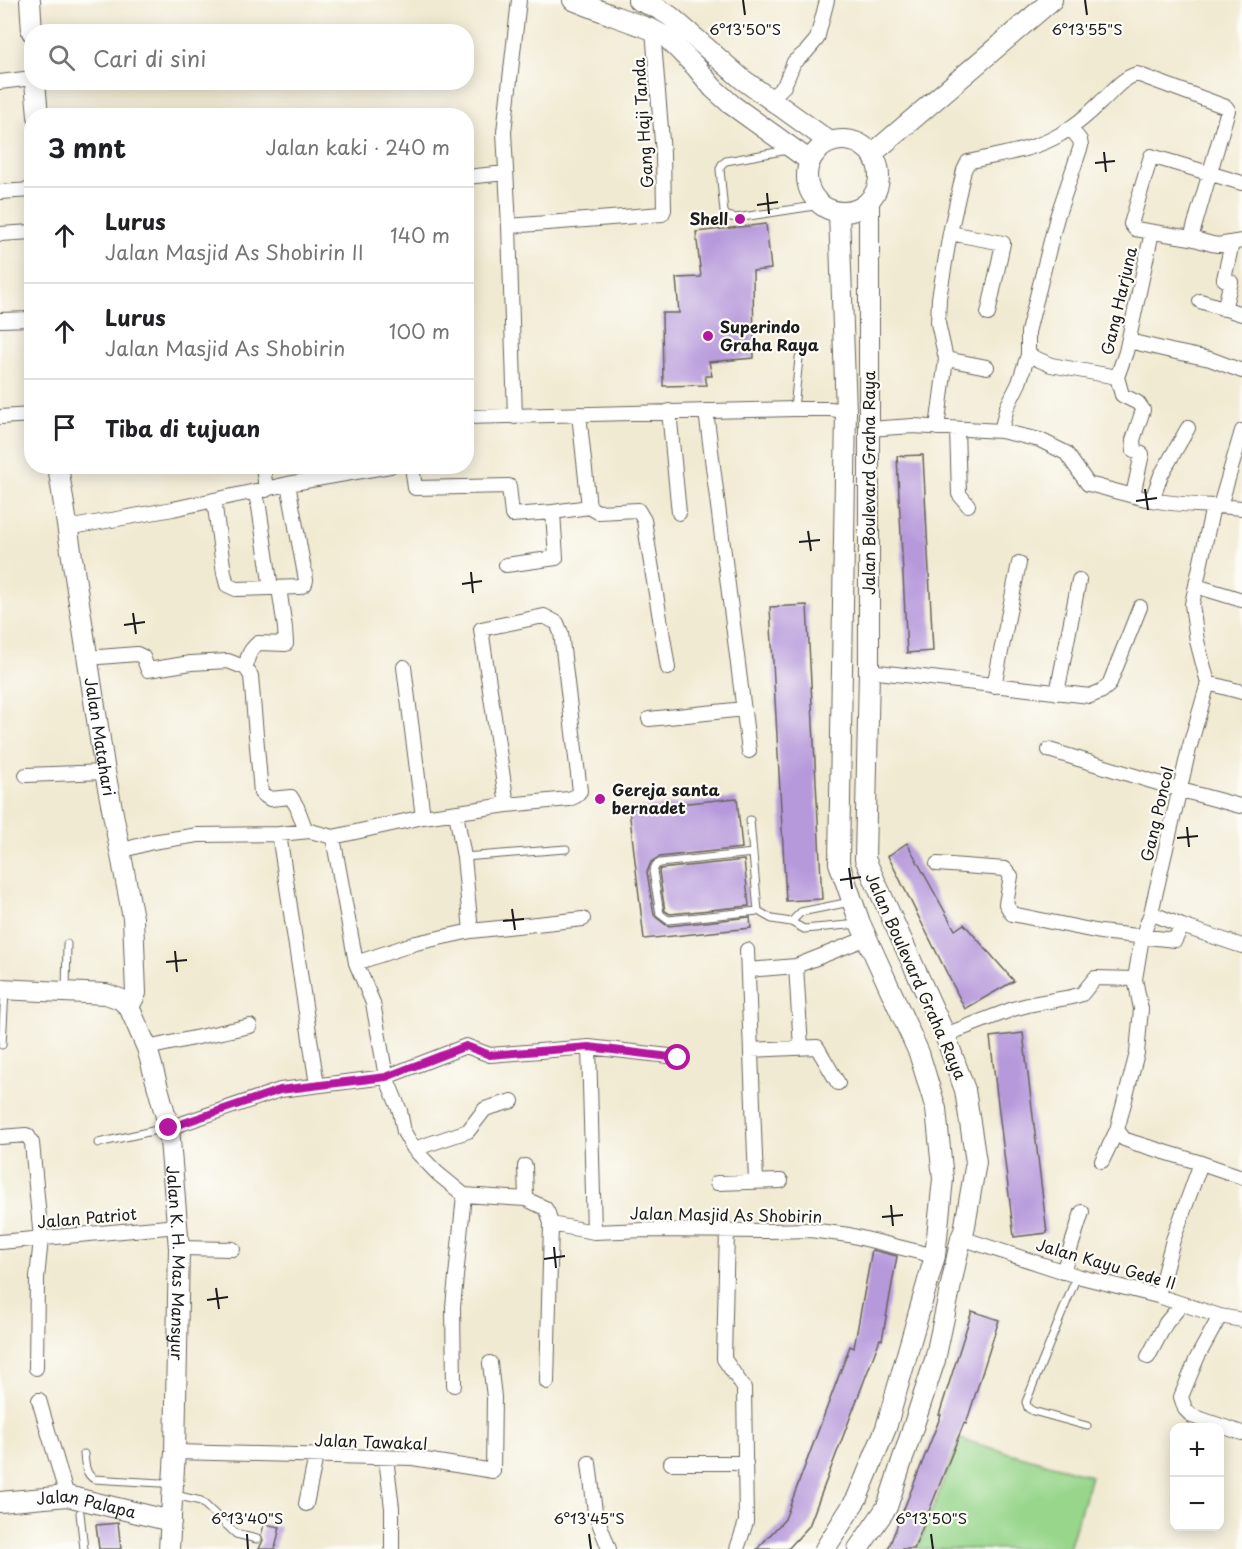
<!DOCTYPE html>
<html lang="id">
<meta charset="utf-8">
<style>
:root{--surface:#fff;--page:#f6f6f6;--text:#202124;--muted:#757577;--line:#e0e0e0}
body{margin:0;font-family:"Playpen Sans",sans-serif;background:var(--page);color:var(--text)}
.controls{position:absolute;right:18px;bottom:18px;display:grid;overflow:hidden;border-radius:12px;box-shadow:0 3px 15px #0003}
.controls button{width:54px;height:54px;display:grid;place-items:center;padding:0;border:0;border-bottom:2px solid var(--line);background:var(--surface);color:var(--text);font:30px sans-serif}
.stop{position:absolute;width:18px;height:18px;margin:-14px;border:4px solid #b5179e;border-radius:50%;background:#fff}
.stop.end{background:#b5179e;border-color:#fff;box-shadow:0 2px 6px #0008}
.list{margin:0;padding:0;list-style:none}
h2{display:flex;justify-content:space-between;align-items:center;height:78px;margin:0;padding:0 24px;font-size:26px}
h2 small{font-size:20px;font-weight:400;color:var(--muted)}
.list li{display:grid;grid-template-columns:39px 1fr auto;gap:18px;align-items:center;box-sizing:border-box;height:96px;padding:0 24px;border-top:2px solid var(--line)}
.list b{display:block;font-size:22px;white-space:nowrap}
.list p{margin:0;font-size:20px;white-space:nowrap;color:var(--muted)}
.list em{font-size:20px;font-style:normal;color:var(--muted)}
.icon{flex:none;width:33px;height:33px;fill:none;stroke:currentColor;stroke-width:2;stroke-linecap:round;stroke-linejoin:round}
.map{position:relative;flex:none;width:1242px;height:1549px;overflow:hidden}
.search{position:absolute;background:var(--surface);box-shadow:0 3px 15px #0003;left:24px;top:24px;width:450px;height:66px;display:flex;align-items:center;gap:15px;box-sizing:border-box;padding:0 21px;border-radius:24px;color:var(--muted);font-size:22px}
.panel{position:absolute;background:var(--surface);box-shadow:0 3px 15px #0003;left:24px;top:108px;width:450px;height:366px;border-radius:24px}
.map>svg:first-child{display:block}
.green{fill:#97d68b;stroke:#5a7954;stroke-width:1.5}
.building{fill:#b699db}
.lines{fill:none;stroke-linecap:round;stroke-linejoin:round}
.lane-casing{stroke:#67645c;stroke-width:9}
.street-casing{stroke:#67645c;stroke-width:16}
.secondary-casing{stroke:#67645c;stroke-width:22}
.lane{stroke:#fff;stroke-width:7}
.street{stroke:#fff;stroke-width:14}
.secondary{stroke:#fff;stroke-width:20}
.route{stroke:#b5179e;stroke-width:8}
.ticks{fill:none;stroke:#1c1c1c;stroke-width:2}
.poi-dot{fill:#b5179e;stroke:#fdfcf7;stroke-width:2}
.labels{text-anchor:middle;stroke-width:4.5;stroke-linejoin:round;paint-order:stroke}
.street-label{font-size:16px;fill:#1c1c1c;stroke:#fdfcf7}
.poi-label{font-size:16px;font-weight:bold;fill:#1c1c1c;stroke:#fdfcf7;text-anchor:start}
.ticks-label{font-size:15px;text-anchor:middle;fill:#1c1c1c;stroke:#fdfcf7;stroke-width:4.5;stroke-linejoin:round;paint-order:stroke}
</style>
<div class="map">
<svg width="1242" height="1549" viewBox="0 0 1242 1549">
<rect width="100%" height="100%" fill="#fdfcf7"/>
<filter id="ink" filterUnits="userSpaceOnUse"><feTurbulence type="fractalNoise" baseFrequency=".0167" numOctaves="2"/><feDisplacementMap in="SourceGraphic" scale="12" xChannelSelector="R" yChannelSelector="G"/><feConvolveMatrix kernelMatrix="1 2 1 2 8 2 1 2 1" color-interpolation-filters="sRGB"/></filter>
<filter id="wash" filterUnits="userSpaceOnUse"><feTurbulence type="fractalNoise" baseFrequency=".008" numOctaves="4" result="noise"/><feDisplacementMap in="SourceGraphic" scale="24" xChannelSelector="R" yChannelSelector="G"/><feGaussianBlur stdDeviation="1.35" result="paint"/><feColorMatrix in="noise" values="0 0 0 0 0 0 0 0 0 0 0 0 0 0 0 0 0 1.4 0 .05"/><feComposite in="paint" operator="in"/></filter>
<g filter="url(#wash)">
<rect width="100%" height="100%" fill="#f1ead2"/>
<!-- green -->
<path class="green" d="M960,1439L1091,1476L1069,1549H917Z"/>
<g id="blocks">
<!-- building -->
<path class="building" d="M766,224L771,269L753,271L754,358L709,362L712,376H705L707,385L663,386L662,313H679L676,278L701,277L696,232Z
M923,455L933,651L907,653L897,456Z
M807,605L822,899L786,901L770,607Z
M737,798L742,848L659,857L651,862L647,872L654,915L657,918L665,924L669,926L750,917L751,928L644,939L629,809Z
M907,843L955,930L964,924L1014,981L965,1009L888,856Z
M744,860L749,906L670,914L665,911L659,872L660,869Z
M1023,1033L1047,1233L1014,1237L990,1037Z
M872,1250L897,1256L882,1340L880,1339L809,1526L788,1549H757L785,1519L850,1346L854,1348Z
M972,1311L999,1320L966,1424L964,1423L914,1549H888L941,1415H939Z
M118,1523L121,1549H99L96,1525Z
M264,1524L280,1527L275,1549H259L263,1540L261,1536Z"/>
</g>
</g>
<g filter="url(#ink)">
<use href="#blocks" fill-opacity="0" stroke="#67645c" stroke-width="1.5"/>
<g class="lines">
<!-- lane casing -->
<g class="lane-casing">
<path id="lane" d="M788,150L726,161L722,164L720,169L724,212L727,216L736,218L821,205
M794,409L799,358
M750,820L758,911
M753,853L660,863L656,865L653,871L660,914L668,920L758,911L772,919L791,922L804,929L859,924
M464,857L566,849
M791,922L801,912L850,902
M66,990L67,944
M2,1045L5,991
M98,1143L166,1128
M1077,1276L1026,1402L1028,1408L1033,1411L1087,1426
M84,1454C85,1463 85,1474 94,1479L160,1483L171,1482
M175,1495L201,1501L236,1534L257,1539
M80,1513L84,1549"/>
</g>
<!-- street casing -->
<g class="street-casing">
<path id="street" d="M0,82L32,78
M770,99L784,86L794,62L806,52L817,39L827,0
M466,177L506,173
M1242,183L1151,156L1131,224L1135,229L1191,238L1212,244L1218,245L1242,241
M0,192L32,190
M509,226L662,214L664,210L663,154L653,30
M950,233L1003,243L988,314
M0,234L32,232
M1200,301L1242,314
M1224,309L1231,282L1224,279L1232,243
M0,320L32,319
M1129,341L1171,351L1210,359L1242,371
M1028,355L1051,365L1117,377
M946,359L987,367
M1117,377L1126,352L1152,232
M1117,377L1122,395L1138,403L1143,410L1133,440L1134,451L1142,454L1133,495
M669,411L679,513
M706,411L749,751
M579,414L589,507L598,512L638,510L644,520L668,668
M0,417L32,415
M466,417L794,409H830L846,411
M515,417L509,226L504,132L519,0
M937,428L946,359L938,323L939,298L950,233L964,170L968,162C1000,154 1033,151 1061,134C1075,126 1089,114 1101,102C1112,92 1122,78 1137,74L1226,107L1228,110L1191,238
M868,429L913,426L1001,431L1040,440L1066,453L1088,484C1109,489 1131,496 1152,500C1182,506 1212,505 1242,508
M957,429L959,494L968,505
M1001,431L1007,407L1019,383L1028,355V332L1057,217L1081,146L1080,140L1070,128
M263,466L266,490
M412,466L415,488L509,486L512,515L553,512
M255,492L259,507L271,588
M214,500L224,573L227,585L236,589L300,587L305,584L306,580L288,484
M1152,500L1161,475L1188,428
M1220,506L1242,431
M67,528L173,509L288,484L390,466
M506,565L556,558L553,512L589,507
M1196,586L1242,600
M87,658L137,654L143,657L148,670L191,663L228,661L246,668L251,676L261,793L270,799L291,797L297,807L306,831
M404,667L423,817
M246,668C247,657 249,651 258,643L286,644L285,628L279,588
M869,671L1090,696L1102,691L1109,685L1140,607
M1208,683L1242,692
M994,686L1019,563
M1057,693L1079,580
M649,719L744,709
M1049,750L1181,790L1240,806
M26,775L105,772
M456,813L464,857L471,931L583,919
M279,834L317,1085
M333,837L356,963L373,1003L386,1077L400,1111L404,1132L414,1149L437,1173L464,1195L526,1199L545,1208L548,1213L551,1224L547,1382
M120,851L152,842L198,835L279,834L310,831L333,837L423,817L507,805L569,799L576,796L580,791L561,633L557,623L544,616L481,629L507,805
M937,864L1005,869L1011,876L1006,904L1012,914L1100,932L1175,940L1182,926
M1151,913L1182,926L1242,946
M747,950L756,1181
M356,963L416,943L471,931
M796,966L801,1048
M748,970L796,966L867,938
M945,1035L1013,1009L1032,1004L1072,997L1082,994L1095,978L1135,979
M589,1047L594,1232
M147,1048L250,1026
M751,1050L817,1047L838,1083
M169,1128L280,1090L386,1077L466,1046L490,1055L589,1047L678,1057
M1117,1130L1124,1139L1135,1143L1201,1163L1242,1177
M0,1137L26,1135L28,1136L32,1143L41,1239L37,1278L36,1368
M414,1149L468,1131L485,1109L512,1101
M1102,1161L1117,1130L1137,1053L1141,1009L1135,979L1142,937L1151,913L1189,749L1208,683L1197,641L1192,604L1213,506
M525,1166L526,1199
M717,1183L781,1181
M551,1224L594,1232L645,1230L768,1231L810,1230L849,1235L935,1256
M727,1230L724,1359L744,1388L746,1522L737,1549
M961,1238L1077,1276L1158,1296L1220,1316L1242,1320
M0,1242L178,1226
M179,1248L233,1249
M1063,1272L1082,1212
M1158,1296L1173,1240L1201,1163
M1220,1316L1197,1358L1181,1397L1185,1409L1192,1416L1242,1433
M1148,1357L1166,1323L1182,1304
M454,1385L453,1307L464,1195
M39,1400L67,1496
M175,1452L413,1458L493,1471L494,1397L490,1363
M386,1458L392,1508V1549
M589,1463L595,1512L609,1549
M671,1463H746
M306,1504L316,1456"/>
</g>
<!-- secondary casing -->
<g class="secondary-casing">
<g id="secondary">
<path d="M30,0L32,32"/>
<path d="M573,0L614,16L653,30L666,37L696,67L713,88L732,105L810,161"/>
<path d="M638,0L657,8L670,16L742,79L830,142"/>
<path d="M35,82L38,116"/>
<circle cx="843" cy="176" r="36"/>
<path d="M872,154L1052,0"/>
<path id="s1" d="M58,466L105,772L133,918L136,993L129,1007"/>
<path id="s2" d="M0,989L106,994L120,999L129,1007L147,1048L169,1128L179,1248L175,1452L169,1549"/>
<path id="s3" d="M0,1502L67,1496L171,1521"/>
<path d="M825,1549L857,1498L886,1428L935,1256L943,1179L936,1109L919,1053L860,923L839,863L846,411L839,213"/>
<path d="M858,1549L887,1507L935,1360L961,1238L964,1231L976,1162L965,1090L945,1035L865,859L869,671V201"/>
</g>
</g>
<!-- lane -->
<use href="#lane" class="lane"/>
<!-- street -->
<use href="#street" class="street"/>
<!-- secondary -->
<use href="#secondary" class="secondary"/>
</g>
</g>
<g class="lines" filter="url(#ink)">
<!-- route -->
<path class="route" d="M169,1128L280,1090L386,1077L466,1046L490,1055L589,1047L678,1058"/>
</g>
<!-- ticks -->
<path class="ticks" d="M743,0L745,15M1085,0L1087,15M1104,152L1106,172M1095,163L1115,161M767,193L769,214M757,205L778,202M1145,489L1148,510M1136,501L1157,498M808,531L811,551M799,542L820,540M471,572L473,593M462,584L482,581M133,613L136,634M124,625L145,622M1187,827L1189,847M1177,838L1198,836M849,868L852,889M840,880L861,877M512,909L515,930M503,921L524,919M175,951L177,972M166,962L187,960M891,1205L893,1226M882,1217L903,1215M554,1247L556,1268M544,1259L565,1256M216,1288L219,1309M207,1300L228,1297M247,1534L248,1549M589,1534L591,1549M931,1534L933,1549"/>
<!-- markers -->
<g class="poi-dot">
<circle cx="740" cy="219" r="6"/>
<circle cx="708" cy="336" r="6"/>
<circle cx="600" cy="799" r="6"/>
</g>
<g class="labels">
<!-- street labels -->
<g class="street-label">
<text transform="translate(643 123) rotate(-94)" y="6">Gang Haji Tanda</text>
<text transform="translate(1119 301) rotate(-77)" y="6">Gang Harjuna</text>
<text transform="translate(869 483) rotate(-90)" y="6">Jalan Boulevard Graha Raya</text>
<text dy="6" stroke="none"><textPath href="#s1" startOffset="274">Jalan Matahari</textPath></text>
<text transform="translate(1157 814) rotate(-77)" y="6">Gang Poncol</text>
<text transform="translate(916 976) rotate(66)" y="6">Jalan Boulevard Graha Raya</text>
<text transform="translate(726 1215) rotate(1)" y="6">Jalan Masjid As Shobirin</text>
<text transform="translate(87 1218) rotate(-5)" y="6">Jalan Patriot</text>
<text dy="6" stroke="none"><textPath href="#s2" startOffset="396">Jalan K. H. Mas Mansyur</textPath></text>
<text transform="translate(1106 1264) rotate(16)" y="6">Jalan Kayu Gede II</text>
<text transform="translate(371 1442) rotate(2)" y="6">Jalan Tawakal</text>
<text dy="6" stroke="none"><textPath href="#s3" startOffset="87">Jalan Palapa</textPath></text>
</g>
<!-- poi labels -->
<g class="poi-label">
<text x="728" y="225" text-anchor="end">Shell</text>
<text x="720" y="333">Superindo<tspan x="720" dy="18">Graha Raya</tspan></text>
<text x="612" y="796">Gereja santa<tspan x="612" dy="18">bernadet</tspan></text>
</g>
</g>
<g class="ticks-label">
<text x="745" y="35">6°13'50"S</text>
<text x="1087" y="35">6°13'55"S</text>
<text x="247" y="1524">6°13'40"S</text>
<text x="589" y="1524">6°13'45"S</text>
<text x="931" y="1524">6°13'50"S</text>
</g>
</svg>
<div class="controls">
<button>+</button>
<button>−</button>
</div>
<div class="stop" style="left:678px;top:1058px"></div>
<div class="stop end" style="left:169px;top:1128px"></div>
<div class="search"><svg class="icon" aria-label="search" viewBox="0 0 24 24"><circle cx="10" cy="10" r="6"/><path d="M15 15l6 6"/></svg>Cari di sini</div>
<section class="panel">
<h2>3 mnt<small>Jalan kaki · 240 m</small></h2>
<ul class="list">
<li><svg class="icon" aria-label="ahead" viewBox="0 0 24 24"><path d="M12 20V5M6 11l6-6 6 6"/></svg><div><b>Lurus</b><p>Jalan Masjid As Shobirin II</p></div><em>140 m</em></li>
<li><svg class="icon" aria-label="ahead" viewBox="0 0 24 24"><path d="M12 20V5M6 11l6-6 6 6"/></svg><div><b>Lurus</b><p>Jalan Masjid As Shobirin</p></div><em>100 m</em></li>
<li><svg class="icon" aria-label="arrive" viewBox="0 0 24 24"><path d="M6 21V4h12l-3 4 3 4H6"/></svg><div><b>Tiba di tujuan</b></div></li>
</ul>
</section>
</div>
